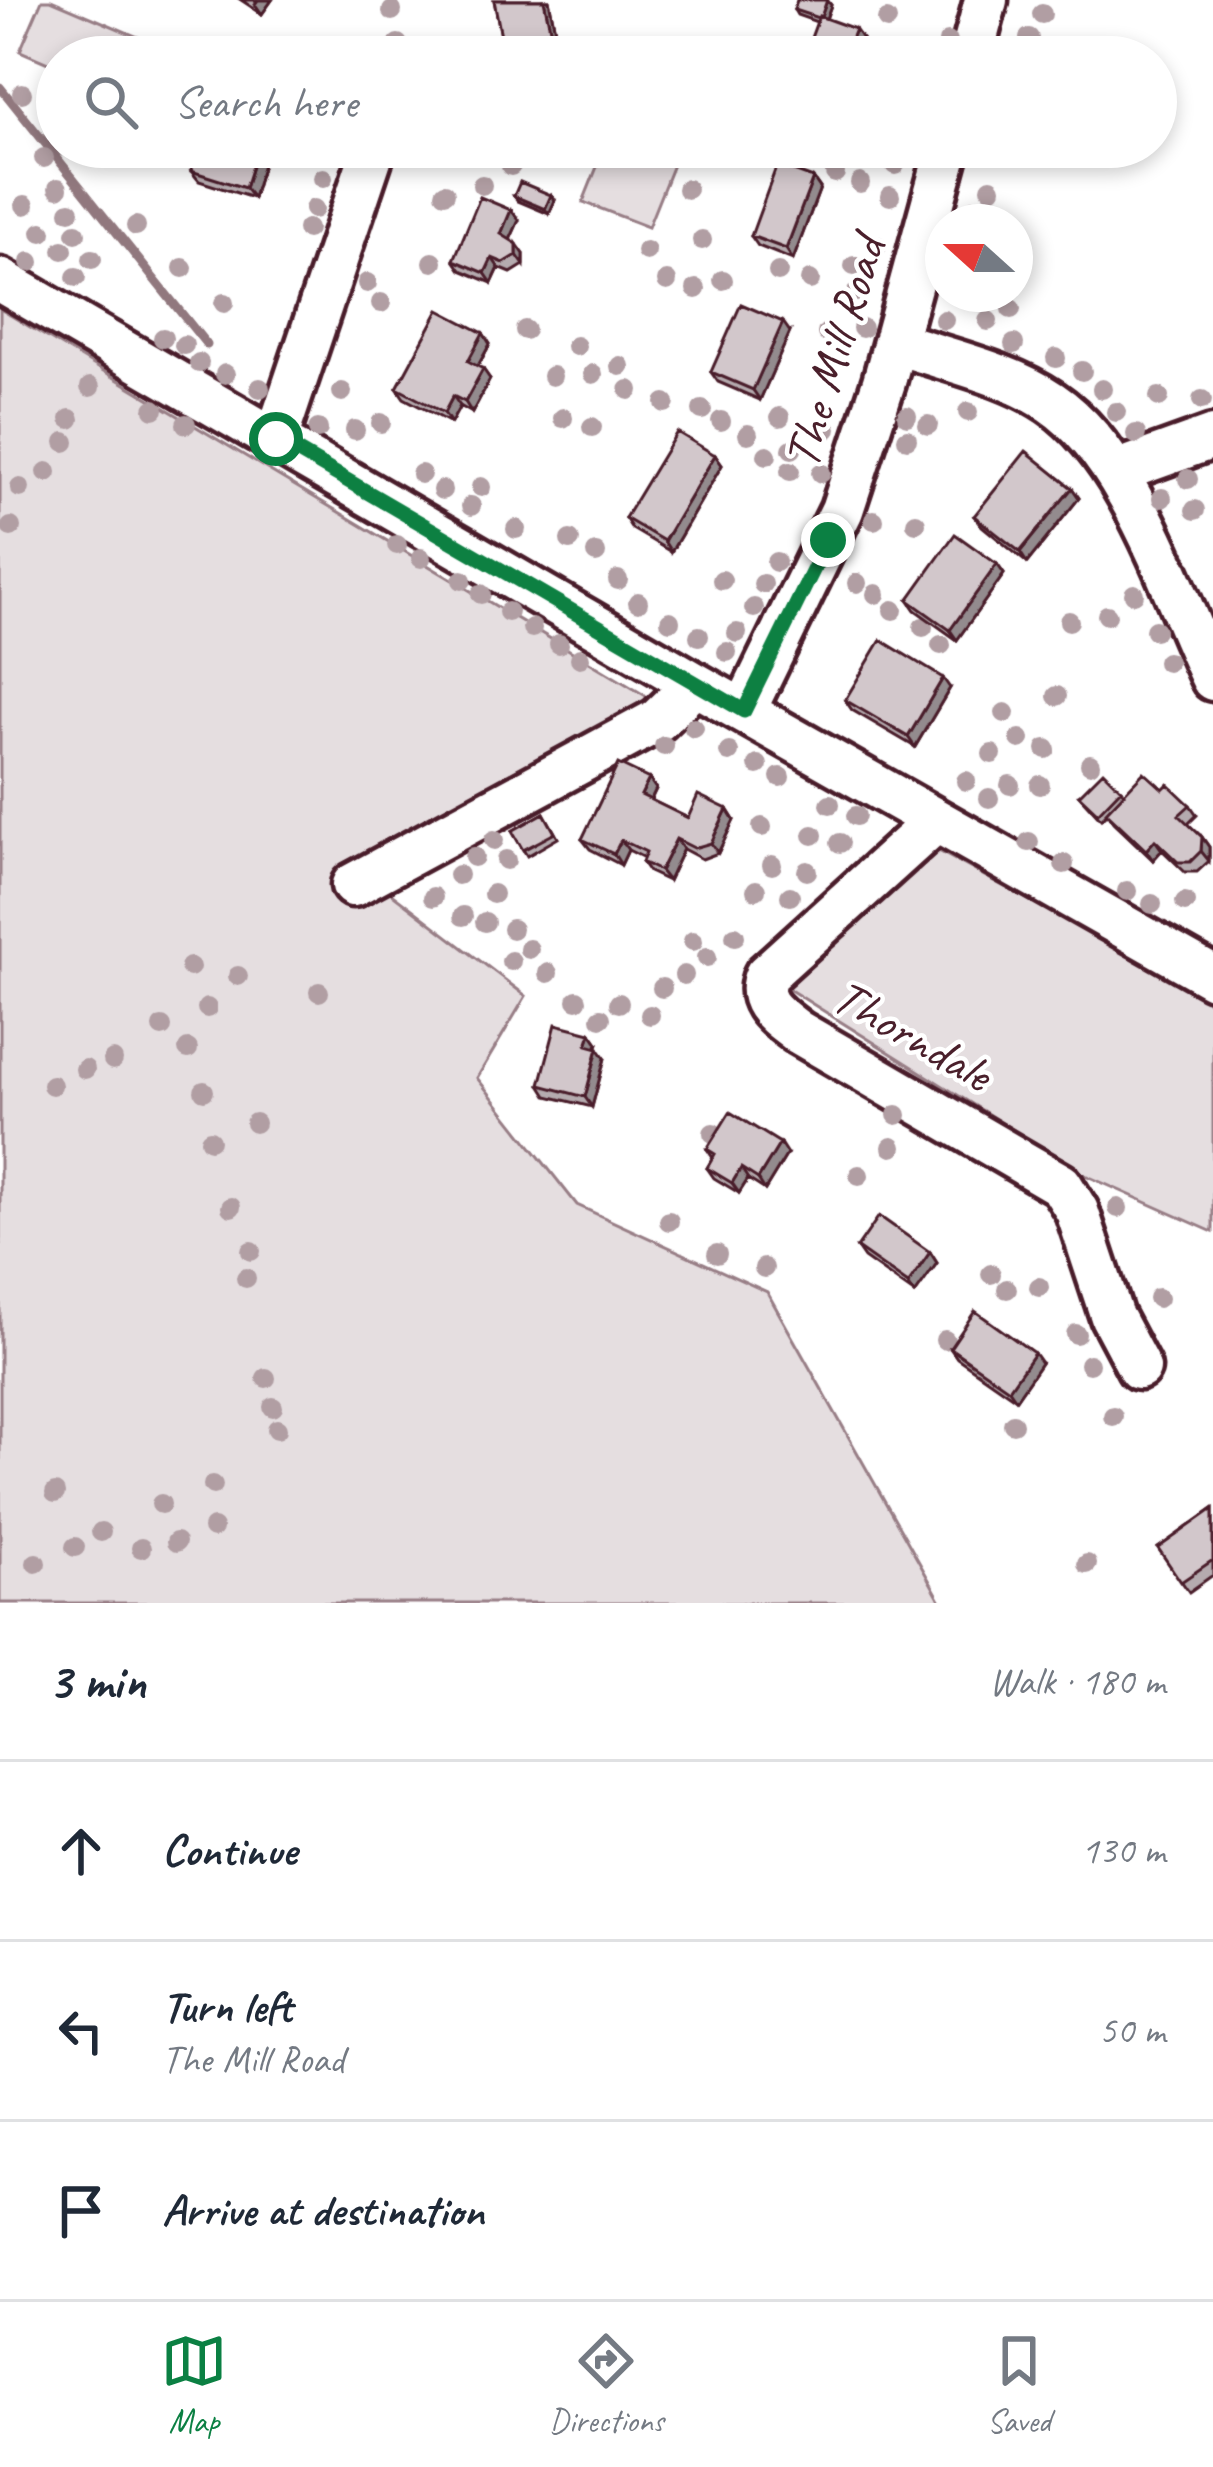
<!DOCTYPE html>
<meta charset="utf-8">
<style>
:root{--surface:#fff;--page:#f6f6f7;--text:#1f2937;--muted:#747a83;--line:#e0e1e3;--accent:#0b8043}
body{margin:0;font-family:Caveat,sans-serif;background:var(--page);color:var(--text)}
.compass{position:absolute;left:925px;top:204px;width:108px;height:108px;border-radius:50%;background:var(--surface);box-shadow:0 6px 18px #0003;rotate:291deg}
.stop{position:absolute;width:36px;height:36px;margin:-27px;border:9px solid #0b8043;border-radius:50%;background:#fff}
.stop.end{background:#0b8043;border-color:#fff;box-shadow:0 3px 12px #0008}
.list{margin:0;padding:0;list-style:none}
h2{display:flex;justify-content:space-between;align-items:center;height:156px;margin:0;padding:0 48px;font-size:51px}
h2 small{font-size:39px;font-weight:400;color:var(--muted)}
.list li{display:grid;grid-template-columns:78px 1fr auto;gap:36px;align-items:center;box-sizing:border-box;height:180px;padding:0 48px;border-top:3px solid var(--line)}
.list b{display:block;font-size:45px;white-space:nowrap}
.list p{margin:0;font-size:39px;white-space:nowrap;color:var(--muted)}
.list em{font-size:39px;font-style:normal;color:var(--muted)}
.icon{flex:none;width:66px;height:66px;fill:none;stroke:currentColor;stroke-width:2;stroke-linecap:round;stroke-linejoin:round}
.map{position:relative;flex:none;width:1213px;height:1603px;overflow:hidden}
.search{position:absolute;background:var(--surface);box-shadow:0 6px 18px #0003;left:36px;right:36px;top:36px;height:132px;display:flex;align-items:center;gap:30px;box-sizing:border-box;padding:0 42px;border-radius:66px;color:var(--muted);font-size:45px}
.sheet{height:696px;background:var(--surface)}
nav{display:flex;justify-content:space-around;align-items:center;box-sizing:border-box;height:168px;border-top:3px solid var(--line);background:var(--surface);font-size:33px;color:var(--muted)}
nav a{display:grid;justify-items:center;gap:6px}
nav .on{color:var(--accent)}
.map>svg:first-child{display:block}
.green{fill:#e5dee0;stroke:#987e86;stroke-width:3}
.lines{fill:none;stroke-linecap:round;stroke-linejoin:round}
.stream{stroke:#91787e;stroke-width:9}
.minor-casing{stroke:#4a1f2b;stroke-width:51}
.minor{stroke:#fff;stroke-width:42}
.tree{fill:#b19ea3}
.wall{fill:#b5abaf;stroke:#4a1f2b;stroke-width:3}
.shaded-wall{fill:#938b8e;stroke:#4a1f2b;stroke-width:3}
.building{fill:#d2c7cb;stroke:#4a1f2b;stroke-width:3}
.route{stroke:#0b8043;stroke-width:15}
.labels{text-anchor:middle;stroke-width:9;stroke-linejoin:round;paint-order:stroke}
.street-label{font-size:51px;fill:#4a1f2b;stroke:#fff}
</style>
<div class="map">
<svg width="1213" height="1603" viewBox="0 0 1213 1603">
<rect width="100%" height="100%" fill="#fff"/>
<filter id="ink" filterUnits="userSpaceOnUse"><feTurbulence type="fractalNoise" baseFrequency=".00833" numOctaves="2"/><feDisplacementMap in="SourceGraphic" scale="24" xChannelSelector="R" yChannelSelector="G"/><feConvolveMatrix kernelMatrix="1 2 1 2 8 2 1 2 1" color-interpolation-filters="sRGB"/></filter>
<g filter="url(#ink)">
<!-- green -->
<path class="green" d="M42,0H51L171,51L169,57H57V67L20,51Z
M605,147H680L648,227L583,202Z
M0,309L666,708L378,883L526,996L477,1078L577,1205L767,1292L942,1603H0Z
M933,848L1213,1000V1232L1085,1175L787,988Z"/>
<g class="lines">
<!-- stream -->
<path class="stream" d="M0,87L207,345"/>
<!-- minor casing -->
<g class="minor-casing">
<path id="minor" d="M971,57L986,0
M0,280L695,684L1213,977
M895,342C945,360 1007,372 1051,402C1131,456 1172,593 1213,679
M276,439L374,147
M1116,472L1213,437
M744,711L842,510L884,382L948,147
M936,821L766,975C754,1003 778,1016 798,1032L1061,1185L1077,1211L1112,1317L1139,1368
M353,885L658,720L695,684"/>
</g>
<!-- minor -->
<use href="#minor" class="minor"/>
</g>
<!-- trees -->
<g class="tree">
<circle cx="392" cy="11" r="10"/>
<circle cx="1042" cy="14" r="10"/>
<circle cx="887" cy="20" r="10"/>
<circle cx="1029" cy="38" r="10"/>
<circle cx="948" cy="42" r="10"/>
<circle cx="398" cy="44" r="10"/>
<circle cx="22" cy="93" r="10"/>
<circle cx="44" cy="158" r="10"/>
<circle cx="810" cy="162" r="10"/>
<circle cx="895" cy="165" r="10"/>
<circle cx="511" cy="166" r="10"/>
<circle cx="835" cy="173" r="10"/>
<circle cx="323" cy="178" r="10"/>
<circle cx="860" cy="183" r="10"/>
<circle cx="482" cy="185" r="10"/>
<circle cx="58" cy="188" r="10"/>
<circle cx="991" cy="188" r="10"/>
<circle cx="687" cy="189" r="10"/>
<circle cx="445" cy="193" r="10"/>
<circle cx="890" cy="196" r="10"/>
<circle cx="25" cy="205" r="10"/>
<circle cx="314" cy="209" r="10"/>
<circle cx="974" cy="209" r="10"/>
<circle cx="70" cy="211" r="10"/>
<circle cx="136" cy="226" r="10"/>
<circle cx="307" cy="229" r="10"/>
<circle cx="42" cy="232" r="10"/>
<circle cx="76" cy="233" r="10"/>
<circle cx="702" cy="240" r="10"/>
<circle cx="877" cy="246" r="10"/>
<circle cx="63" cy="250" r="10"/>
<circle cx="646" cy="251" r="10"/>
<circle cx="92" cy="259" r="10"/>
<circle cx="30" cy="262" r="10"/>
<circle cx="433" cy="262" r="10"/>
<circle cx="854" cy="266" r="10"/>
<circle cx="183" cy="268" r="10"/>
<circle cx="778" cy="272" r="10"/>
<circle cx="76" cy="277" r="10"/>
<circle cx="723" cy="280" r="10"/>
<circle cx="810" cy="280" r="10"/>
<circle cx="667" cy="281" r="10"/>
<circle cx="367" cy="283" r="10"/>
<circle cx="696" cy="289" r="10"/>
<circle cx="857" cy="292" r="10"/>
<circle cx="224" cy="303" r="10"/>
<circle cx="381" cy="303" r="10"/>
<circle cx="1011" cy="309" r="10"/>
<circle cx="944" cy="320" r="10"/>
<circle cx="988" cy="321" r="10"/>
<circle cx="862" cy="328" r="10"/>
<circle cx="525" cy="330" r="10"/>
<circle cx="827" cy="333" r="10"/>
<circle cx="163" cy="338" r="10"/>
<circle cx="1014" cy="344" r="10"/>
<circle cx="184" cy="345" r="10"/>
<circle cx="576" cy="346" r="10"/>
<circle cx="1056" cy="358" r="10"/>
<circle cx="199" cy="363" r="10"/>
<circle cx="620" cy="366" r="10"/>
<circle cx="1082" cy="371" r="10"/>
<circle cx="225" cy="374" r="10"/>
<circle cx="593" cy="374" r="10"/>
<circle cx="552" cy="376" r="10"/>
<circle cx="90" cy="387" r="10"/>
<circle cx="260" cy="388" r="10"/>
<circle cx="1102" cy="389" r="10"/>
<circle cx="629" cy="390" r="10"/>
<circle cx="342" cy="392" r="10"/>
<circle cx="1159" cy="397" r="10"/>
<circle cx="1202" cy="400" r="10"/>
<circle cx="665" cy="403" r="10"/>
<circle cx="154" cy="409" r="10"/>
<circle cx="702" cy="410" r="10"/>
<circle cx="968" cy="412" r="10"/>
<circle cx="1116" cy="412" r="10"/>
<circle cx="907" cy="416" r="10"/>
<circle cx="780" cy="417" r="10"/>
<circle cx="563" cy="418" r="10"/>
<circle cx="70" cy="419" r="10"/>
<circle cx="721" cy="421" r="10"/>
<circle cx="381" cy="423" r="10"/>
<circle cx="186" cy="424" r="10"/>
<circle cx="928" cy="425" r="10"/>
<circle cx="592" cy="427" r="10"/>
<circle cx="318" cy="429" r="10"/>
<circle cx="827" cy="429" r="10"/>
<circle cx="355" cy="430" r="10"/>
<circle cx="748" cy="434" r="10"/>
<circle cx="1136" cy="434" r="10"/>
<circle cx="907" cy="439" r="10"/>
<circle cx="65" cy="442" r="10"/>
<circle cx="792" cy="449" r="10"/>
<circle cx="767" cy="455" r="10"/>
<circle cx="790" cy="471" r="10"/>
<circle cx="47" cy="472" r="10"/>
<circle cx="821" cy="473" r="10"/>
<circle cx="421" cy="474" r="10"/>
<circle cx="1188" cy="479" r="10"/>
<circle cx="481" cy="487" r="10"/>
<circle cx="20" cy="488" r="10"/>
<circle cx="442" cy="490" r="10"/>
<circle cx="1162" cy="498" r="10"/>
<circle cx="471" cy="506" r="10"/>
<circle cx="1195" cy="510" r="10"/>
<circle cx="874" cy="520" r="10"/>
<circle cx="916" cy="523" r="10"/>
<circle cx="11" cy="527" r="10"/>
<circle cx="516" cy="529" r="10"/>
<circle cx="570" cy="540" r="10"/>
<circle cx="397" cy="545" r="10"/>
<circle cx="596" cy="553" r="10"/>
<circle cx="421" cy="558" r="10"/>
<circle cx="776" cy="562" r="10"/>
<circle cx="462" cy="580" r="10"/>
<circle cx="618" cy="580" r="10"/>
<circle cx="722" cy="580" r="10"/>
<circle cx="857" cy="583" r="10"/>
<circle cx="763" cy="584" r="10"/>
<circle cx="481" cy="594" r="10"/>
<circle cx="876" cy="594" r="10"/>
<circle cx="1134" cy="594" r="10"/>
<circle cx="638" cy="602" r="10"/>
<circle cx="754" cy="608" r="10"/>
<circle cx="893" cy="610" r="10"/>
<circle cx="508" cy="612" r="10"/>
<circle cx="1107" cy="615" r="10"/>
<circle cx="670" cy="621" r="10"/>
<circle cx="1069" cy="621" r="10"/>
<circle cx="923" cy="627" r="10"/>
<circle cx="532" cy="628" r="10"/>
<circle cx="1155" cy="630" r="10"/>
<circle cx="737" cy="633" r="10"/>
<circle cx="699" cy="636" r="10"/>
<circle cx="559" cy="644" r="10"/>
<circle cx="941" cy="645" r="10"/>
<circle cx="727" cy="652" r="10"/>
<circle cx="580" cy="658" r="10"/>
<circle cx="1167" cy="662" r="10"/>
<circle cx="1057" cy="696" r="10"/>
<circle cx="1005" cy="713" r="10"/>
<circle cx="694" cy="728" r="10"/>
<circle cx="1020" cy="739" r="10"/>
<circle cx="664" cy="746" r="10"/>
<circle cx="1046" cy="749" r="10"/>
<circle cx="729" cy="752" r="10"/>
<circle cx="992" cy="754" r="10"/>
<circle cx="1090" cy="764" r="10"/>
<circle cx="758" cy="765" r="10"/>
<circle cx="780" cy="777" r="10"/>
<circle cx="966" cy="781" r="10"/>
<circle cx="1010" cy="785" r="10"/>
<circle cx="1040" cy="785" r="10"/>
<circle cx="989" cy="798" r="10"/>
<circle cx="830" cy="804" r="10"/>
<circle cx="856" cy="816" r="10"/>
<circle cx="762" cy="827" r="10"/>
<circle cx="813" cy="835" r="10"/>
<circle cx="494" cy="840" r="10"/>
<circle cx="1029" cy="842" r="10"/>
<circle cx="840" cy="843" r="10"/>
<circle cx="474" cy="857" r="10"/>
<circle cx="506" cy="860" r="10"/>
<circle cx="1064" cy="864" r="10"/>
<circle cx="772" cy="865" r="10"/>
<circle cx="807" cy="871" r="10"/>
<circle cx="458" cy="875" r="10"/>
<circle cx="756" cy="890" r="10"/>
<circle cx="1127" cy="891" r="10"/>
<circle cx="493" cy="894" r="10"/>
<circle cx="790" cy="896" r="10"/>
<circle cx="433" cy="897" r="10"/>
<circle cx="1185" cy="902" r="10"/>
<circle cx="1152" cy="904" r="10"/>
<circle cx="463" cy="916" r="10"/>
<circle cx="485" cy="922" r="10"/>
<circle cx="512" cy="929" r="10"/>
<circle cx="735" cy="936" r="10"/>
<circle cx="693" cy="941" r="10"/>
<circle cx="529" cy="949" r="10"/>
<circle cx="707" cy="957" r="10"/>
<circle cx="511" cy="961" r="10"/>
<circle cx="190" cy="967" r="10"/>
<circle cx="548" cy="973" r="10"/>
<circle cx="684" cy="975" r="10"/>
<circle cx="238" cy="976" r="10"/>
<circle cx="662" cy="988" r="10"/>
<circle cx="319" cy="992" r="10"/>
<circle cx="577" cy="1000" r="10"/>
<circle cx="619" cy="1003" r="10"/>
<circle cx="207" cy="1008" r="10"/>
<circle cx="650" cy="1015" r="10"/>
<circle cx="601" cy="1018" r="10"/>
<circle cx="162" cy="1027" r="10"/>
<circle cx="188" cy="1049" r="10"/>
<circle cx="113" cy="1060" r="10"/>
<circle cx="85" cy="1069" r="10"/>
<circle cx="52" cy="1085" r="10"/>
<circle cx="204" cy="1091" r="10"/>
<circle cx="897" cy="1115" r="10"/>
<circle cx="255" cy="1123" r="10"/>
<circle cx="713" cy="1133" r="10"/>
<circle cx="210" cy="1140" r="10"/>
<circle cx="892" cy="1147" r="10"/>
<circle cx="859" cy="1175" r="10"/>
<circle cx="231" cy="1207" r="10"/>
<circle cx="1118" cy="1208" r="10"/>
<circle cx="669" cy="1221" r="10"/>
<circle cx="251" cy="1251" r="10"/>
<circle cx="717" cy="1254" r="10"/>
<circle cx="764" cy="1268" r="10"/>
<circle cx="991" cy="1274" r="10"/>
<circle cx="246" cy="1278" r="10"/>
<circle cx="1039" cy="1287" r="10"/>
<circle cx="1007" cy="1289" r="10"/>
<circle cx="1158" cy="1298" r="10"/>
<circle cx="1076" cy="1334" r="10"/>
<circle cx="945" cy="1340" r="10"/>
<circle cx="1089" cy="1364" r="10"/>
<circle cx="266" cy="1378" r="10"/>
<circle cx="273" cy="1407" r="10"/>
<circle cx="1113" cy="1416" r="10"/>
<circle cx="1013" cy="1424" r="10"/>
<circle cx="277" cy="1429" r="10"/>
<circle cx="213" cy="1485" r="10"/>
<circle cx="55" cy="1493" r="10"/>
<circle cx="161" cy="1504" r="10"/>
<circle cx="213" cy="1528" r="10"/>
<circle cx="101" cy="1532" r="10"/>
<circle cx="176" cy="1542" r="10"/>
<circle cx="75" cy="1547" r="10"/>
<circle cx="141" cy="1548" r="10"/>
<circle cx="36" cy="1563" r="10"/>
<circle cx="1087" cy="1564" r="10"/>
</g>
<!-- wall -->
<path class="wall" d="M241,0H272L262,14Z
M494,0H549L560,57H505Z
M827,0L831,5L826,19L862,39L859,48L817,22L797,15L794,10Z
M268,147L253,198L199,181L191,171Z
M813,178L820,188L793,260L758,246L751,236Z
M514,196L555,200L549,214L518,201Z
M511,210L519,220L510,240L524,254V265L511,273L499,268L492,283L461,270L454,260Z
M790,332L760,400L718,382L711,372Z
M483,333L490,344L478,366L483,369L490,379L472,413L460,406L451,423L404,398L397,388Z
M715,455L722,465L671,552L632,529L625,518Z
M1072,488L1079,498L1027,563L982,526L974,516Z
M997,564L1004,574L957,640L915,610L908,600Z
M950,688L915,747L852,710L845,700Z
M649,779L656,789L651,800L688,818L727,809L734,820L718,853L702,859L683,849L668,881L649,872L642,862L644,858L628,850L621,865L590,849L582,839Z
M1121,789L1124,793L1163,789L1190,805L1197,815L1188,824L1202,837L1209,847V861L1197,872H1185L1162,850L1153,860L1113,822L1107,813L1101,819L1079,795Z
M544,813L558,838L527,856L512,831Z
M591,1033L598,1043L596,1048L605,1058L592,1107L547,1096L540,1085Z
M707,1149L787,1154L765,1190L748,1179L739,1193L714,1178L707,1168L713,1158Z
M857,1248L930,1252L937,1263L915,1294L864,1258Z
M950,1348L1041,1363L1016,1399L957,1358Z
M1213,1509V1575L1189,1592L1158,1548Z"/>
<!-- shaded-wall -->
<path class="shaded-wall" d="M258,0H272L262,14L255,4Z
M544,0H549L560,57L554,48Z
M827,0L831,5L824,24L820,19Z
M855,29L862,39L859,48L865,57H855L849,44Z
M258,147H268L253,198L245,188Z
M813,178L820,188L793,260L786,249Z
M551,195L555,200L549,214L545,209Z
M511,210L519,220L508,244L501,234Z
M517,244L524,254V265L517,255Z
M492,258L499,268L492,283L485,273Z
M783,322L790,332L760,400L753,390Z
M483,333L490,344L475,371L468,361Z
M483,369L490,379L472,413L465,402Z
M453,396L460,406L451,423L444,413Z
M715,455L722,465L671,552L664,541Z
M1072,488L1079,498L1027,563L1020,552Z
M997,564L1004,574L957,640L950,630Z
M943,678L950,688L915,747L908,737Z
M649,779L656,789L648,805L641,795Z
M727,809L734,820L718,853L711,843Z
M1202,837L1209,847V861L1201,851Z
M676,839L683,849L668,881L660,871Z
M621,840L628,850L621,865L614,854Z
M1155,840L1162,850L1153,860L1146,850Z
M591,1033L598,1043L594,1055L587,1045Z
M598,1048L605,1058L592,1107L585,1097Z
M780,1143L787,1154L765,1190L758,1179Z
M741,1168L748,1179L739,1193L732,1183Z
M930,1252L937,1263L915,1294L908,1284Z
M1034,1353L1041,1363L1016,1399L1009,1389Z"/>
<!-- building -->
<path class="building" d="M494,0H544L554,48L536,51L537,57H505Z
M797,0H827L821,17L818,18L794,10Z
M819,16L855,29L849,44L858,47L855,57H804Z
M197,45L220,53L218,57H193Z
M199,147H258L245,188L191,171Z
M777,165L813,178L786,249L751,236Z
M520,182L551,195L545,209L514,196Z
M480,197L511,210L501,234L517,244V255L504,263L492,258L485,273L454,260Z
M741,304L783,322L753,390L711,372Z
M439,310L483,333L468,361L483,369L465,402L453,396L444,413L397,388Z
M677,432L715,455L664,541L625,518Z
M1026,451L1072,488L1020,552L974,516Z
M955,534L997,564L950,630L908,600Z
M881,640L943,678L908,737L845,700Z
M618,764L649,779L641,795L688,818L698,795L727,809L711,843L694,848L676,839L660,871L642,862L646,852L621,840L614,854L582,839Z
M1103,771L1121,789L1098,813L1079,795Z
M1144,772L1163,789L1168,784L1190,805L1179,815L1202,837L1201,851L1190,862H1178L1155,840L1146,850L1106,812Z
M544,813L555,833L523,850L512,831Z
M556,1024L591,1033L587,1045L598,1048L585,1097L540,1085Z
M730,1112L780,1143L758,1179L741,1168L732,1183L707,1168L715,1154L707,1149Z
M879,1216L930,1252L908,1284L857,1248Z
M975,1311L1034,1353L1009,1389L950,1348Z
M1213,1509V1560L1181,1582L1158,1548Z"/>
</g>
<g class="lines" filter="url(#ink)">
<!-- route -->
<path class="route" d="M276,439L744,711L828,540"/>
</g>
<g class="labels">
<!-- street labels -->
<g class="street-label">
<text transform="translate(833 352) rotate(-73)" y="18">The Mill Road</text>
<text transform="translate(913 1034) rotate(30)" y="18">Thorndale</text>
</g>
</g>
</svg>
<svg class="compass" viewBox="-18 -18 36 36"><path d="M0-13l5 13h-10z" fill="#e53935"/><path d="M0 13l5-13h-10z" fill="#747a83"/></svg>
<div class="stop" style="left:276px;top:439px"></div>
<div class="stop end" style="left:828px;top:540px"></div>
<div class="search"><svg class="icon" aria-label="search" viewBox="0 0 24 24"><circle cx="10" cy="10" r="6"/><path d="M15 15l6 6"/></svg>Search here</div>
</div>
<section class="sheet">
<h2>3 min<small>Walk · 180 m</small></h2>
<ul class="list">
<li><svg class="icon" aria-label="ahead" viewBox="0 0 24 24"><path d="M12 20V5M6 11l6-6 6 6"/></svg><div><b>Continue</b></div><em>130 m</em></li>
<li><svg class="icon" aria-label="left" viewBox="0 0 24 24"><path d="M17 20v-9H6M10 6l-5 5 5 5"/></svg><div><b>Turn left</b><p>The Mill Road</p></div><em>50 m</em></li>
<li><svg class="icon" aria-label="arrive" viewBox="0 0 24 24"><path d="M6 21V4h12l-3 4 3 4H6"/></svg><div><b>Arrive at destination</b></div></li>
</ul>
</section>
<nav>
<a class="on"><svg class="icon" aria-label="map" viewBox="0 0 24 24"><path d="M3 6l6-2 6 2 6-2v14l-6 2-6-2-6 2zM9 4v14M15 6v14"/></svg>Map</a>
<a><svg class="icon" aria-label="directions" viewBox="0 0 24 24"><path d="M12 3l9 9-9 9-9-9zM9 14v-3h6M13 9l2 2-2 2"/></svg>Directions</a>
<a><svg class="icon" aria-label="saved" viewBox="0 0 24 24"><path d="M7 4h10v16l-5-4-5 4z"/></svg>Saved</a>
</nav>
